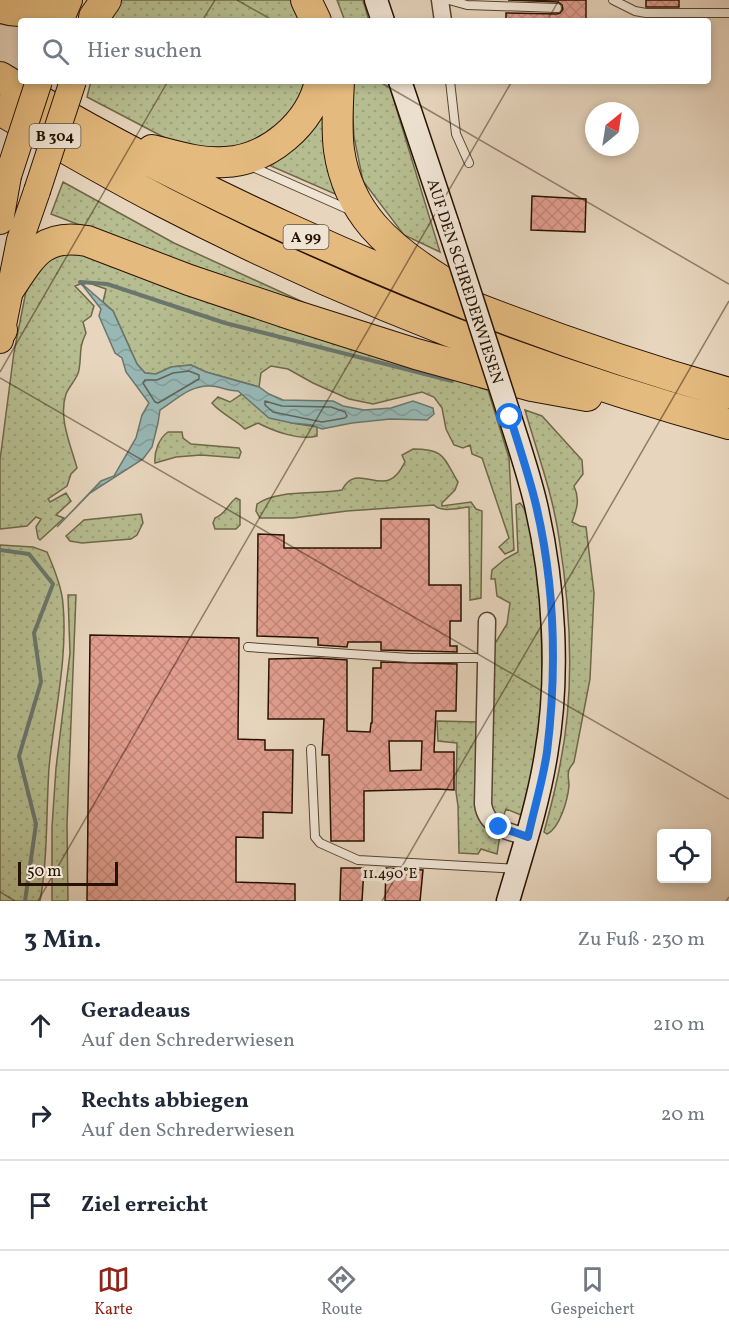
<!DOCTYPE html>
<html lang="de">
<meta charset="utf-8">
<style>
:root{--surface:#fff;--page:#f6f6f7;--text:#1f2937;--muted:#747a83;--line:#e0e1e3;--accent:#8f2418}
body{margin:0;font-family:Vollkorn,serif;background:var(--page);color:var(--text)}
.controls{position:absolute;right:18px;bottom:18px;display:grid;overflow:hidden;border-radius:6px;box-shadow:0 3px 9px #0003}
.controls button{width:54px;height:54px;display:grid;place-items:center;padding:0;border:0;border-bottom:2px solid var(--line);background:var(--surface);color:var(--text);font:30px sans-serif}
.compass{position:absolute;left:585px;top:102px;width:54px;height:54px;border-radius:50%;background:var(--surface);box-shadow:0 3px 9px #0003;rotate:30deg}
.scale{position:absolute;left:18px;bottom:15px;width:100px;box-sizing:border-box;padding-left:6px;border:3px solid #271200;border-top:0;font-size:16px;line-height:21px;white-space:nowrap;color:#271200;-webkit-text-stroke:4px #efe4d4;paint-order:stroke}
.stop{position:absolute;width:18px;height:18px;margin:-14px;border:4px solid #1a73e8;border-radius:50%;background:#fff}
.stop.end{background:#1a73e8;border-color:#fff;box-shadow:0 2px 6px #0008}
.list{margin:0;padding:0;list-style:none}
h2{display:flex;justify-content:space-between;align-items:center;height:78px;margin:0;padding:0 24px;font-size:26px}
h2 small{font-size:20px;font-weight:400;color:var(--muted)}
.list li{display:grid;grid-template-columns:39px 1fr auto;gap:18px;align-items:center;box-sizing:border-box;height:90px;padding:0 24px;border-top:2px solid var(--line)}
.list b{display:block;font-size:22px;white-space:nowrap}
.list p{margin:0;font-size:20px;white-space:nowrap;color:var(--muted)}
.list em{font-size:20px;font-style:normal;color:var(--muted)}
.icon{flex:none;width:33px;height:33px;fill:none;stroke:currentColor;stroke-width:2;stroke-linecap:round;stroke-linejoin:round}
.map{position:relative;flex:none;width:729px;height:901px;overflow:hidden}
.search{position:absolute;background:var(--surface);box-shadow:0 3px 9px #0003;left:18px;right:18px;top:18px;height:66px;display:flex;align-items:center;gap:15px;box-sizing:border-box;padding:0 21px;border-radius:6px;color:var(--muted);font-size:22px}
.sheet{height:348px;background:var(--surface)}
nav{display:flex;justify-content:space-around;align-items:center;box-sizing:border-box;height:84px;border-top:2px solid var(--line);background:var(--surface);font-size:16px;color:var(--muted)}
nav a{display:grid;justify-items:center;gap:3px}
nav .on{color:var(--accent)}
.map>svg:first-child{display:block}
.grass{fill:url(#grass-dots);stroke:#6e6848;stroke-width:1.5}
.water{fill:url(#water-waves);stroke:#6a766d;stroke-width:1.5}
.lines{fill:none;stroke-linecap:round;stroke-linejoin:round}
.shore{stroke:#5f655a;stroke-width:1.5}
.stream{stroke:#6a766d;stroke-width:4}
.building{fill:url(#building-cross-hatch);stroke:#271200;stroke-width:1.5;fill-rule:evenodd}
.lane-casing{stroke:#57432f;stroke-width:10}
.street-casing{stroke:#57432f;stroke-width:19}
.secondary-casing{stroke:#271200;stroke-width:25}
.primary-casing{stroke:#271200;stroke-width:28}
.highway-casing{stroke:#271200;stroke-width:32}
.lane{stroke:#efe4d4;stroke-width:8}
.street{stroke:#efe4d4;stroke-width:16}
.secondary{stroke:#efe4d4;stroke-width:22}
.primary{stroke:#e4ba7e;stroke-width:26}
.highway{stroke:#e4ba7e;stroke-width:30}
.secondary-bridge-casing{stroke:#271200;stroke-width:25;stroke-linecap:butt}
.primary-bridge-casing{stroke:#271200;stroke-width:28;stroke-linecap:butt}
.secondary-bridge{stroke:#efe4d4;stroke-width:22}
.primary-bridge{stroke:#e4ba7e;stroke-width:26}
.route{stroke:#1a73e8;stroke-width:8}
.ticks{fill:none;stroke:#271200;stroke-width:1.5;stroke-opacity:0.45}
.labels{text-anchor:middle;stroke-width:6;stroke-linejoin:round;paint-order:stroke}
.shield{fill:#efe4d4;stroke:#635140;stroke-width:1.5}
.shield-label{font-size:15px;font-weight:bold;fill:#271200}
.street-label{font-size:16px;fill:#271200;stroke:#efe4d4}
.ticks-label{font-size:15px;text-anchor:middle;fill:#271200;stroke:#efe4d4;stroke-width:6;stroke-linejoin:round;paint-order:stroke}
</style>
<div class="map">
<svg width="729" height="901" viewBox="0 0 729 901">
<defs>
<pattern id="grass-dots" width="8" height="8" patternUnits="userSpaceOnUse" patternTransform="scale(1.5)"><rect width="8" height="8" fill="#b6bd90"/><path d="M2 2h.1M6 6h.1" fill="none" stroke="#9ca17a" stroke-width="1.8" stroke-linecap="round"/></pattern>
<pattern id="water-waves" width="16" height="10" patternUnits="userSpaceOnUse" patternTransform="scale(1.5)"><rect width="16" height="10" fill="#97b8b5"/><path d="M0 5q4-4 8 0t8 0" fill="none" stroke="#829d9a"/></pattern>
<pattern id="building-cross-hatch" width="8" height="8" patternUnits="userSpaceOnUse" patternTransform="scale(1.5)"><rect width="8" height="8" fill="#e29e8f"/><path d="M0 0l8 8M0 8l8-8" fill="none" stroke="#c2877a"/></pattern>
</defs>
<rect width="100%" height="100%" fill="#e7d5bd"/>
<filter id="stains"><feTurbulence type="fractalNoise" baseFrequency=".00333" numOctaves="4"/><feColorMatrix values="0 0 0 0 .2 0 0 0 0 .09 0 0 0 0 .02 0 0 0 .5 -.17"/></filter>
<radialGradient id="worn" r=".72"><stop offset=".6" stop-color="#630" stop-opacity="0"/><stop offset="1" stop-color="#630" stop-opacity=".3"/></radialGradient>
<!-- grass -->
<path class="grass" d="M119,0H294L305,21H110Z
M337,0H363L369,21H345Z
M91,81H309L286,124L260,143L215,153L173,142L87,97Z
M351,81H388L440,252L404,235L363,181L354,137Z
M324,95L342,197L264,163Z
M63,182L174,243L305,303L302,310L51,214Z
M69,245L481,382L480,388L488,390L509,458L514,550L505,554L499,547L509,538L482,458L472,454L470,445L463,448L454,445L446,429L442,408L434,397L422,392L373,404L349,399L313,383L288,369L271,366L261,373L259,387L206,372L191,365L171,367L156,374L145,373L137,364L113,311L103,302L106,289L86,282L75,286L94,306L91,316L83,322L86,333C78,350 82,353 79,370C78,378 69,386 66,394C58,418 71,446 77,468L71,474L67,486L48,499L50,502L66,493L71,501L56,515L64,518L40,540L38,538L36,527L41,519L36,517L27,526L0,529V460L14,352L28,281L32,271Z
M242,394L292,423L317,427V436C300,441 273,431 258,423L245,429C235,419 221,414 212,403L218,397L230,402Z
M525,410L542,416L582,460L583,474L574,486C580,499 577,509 572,522L580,526L586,527L594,593L590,679L574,762C574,762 569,769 569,770C567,775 569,780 569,785C568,799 560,828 547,834L544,832C550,810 556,787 560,765C575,691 571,612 559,538C553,495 537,452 525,410Z
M168,432H182L183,438L191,444L239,448L241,452L239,458L201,455L176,457L155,463C154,452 159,438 168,432Z
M413,449C445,449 443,457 458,482L455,490L442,503V506L471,502L476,509L482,511L481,598L470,600L469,507C458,508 442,513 434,505L347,511L293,518H260L256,511L257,504C278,489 316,495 342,490C354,466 373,486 389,480C397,477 401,469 405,462L402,455Z
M236,498L240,500V525L236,529H215L213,523L215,518C226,514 227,505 236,498Z
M520,503C543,526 544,688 540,725C537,754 530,782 524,810L521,815L506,809L502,820L491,813L492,643L496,642L507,624L510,603L497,596L495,579H491L492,570L505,559L518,552L516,505Z
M141,514L143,523L137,535L131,539L82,543L70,541L66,536L84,520Z
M0,545L33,547L47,552C54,568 62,587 63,604C68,659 54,714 49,768C46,813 48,857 40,901H0Z
M68,595H76L67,824L68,901H52V827L56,768L70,653Z
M437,721L478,722V806L500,835L497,854L481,849L478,854L459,853L458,806L456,792L457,743L438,741Z"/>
<!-- water -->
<path class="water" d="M80,282L113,311L137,364L145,373L156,374L171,367L191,365L206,372L259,387L269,394L283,400L333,401L343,406L364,410L391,408L413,401L433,408L434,414L427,420L390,419L352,423L322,429L312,425L292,423L269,418L238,391C226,391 220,386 210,386C190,385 176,400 160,410L158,423L152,447L143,459L90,493L57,527L101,481L114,476L136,438L142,415L149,403L126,372L122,358L115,353L99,316L101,309Z"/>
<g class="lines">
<!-- shore -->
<path class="shore" d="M189,371L199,375V379L158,403L155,402L143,383L145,380H157L173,373Z
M265,401L282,406L331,407L345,412L347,416L345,418L322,422L273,412L265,405Z"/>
<!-- stream -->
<path class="stream" d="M83,284L80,282L107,284L225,323L452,381
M0,550L29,554L53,584L34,633L41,682L19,756L36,824L25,901"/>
</g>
<!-- building -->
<path class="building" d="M508,0H586V21H506V13L557,14L560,13L563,9L562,5L558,2Z
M646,0H679V7H646Z
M532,196L586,199L585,232L531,230Z
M381,519H429V585H461V621H450V646H457V652L381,650V642H348L347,647L318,645V638L257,636L258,534L284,535V548H381Z
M90,635L239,638L238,739L265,740V750H293L292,813L263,812V838L236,837V882L295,884V901H87Z
M318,658L347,660V731L370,732L371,723H372L373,668H381V662L457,664L456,711H436L434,752H454V790L437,789L364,791V841H331L329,755H322L324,719H268L269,659ZM389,741H422L421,770L390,771Z
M341,868H364L362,901H340Z
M386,868L423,870L420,901H385Z"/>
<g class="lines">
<!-- lane casing -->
<g class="lane-casing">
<path id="lane" d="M449,0L467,5L557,8
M613,0L635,11L646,13H729
M450,81L456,134L469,163
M248,165L352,211
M248,647L410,658H486
M311,749L315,837L320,843L358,860L517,869"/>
</g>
<!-- street casing -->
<g class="street-casing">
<path id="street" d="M440,0L443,21
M487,621L483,804C486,827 507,832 528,837"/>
</g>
<!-- secondary casing -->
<g class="secondary-casing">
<path id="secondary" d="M376,0L383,21
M400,81L448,225
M508,901C522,853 538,805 546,755C560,675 554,583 536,505C529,475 519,446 510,417"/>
</g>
<!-- primary casing -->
<g class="primary-casing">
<path id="primary" d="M60,21L69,0
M0,221L8,176
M0,340L20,240L37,191"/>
</g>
<!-- highway casing -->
<g class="highway-casing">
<path id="highway" d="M306,0L316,21
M0,7C17,15 38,10 53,0
M94,17L106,0
M0,77C95,135 195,186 296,232C437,296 580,351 729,393
M339,81C338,104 336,127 339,150C348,213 388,247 439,279
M0,110C54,142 107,173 163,202C343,295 533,370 729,424
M152,150C176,156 200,164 225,162C268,160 311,124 320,81
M10,288C32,255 43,233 87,241L189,280L293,315L416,354L532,386L587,396
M0,329L2,330"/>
</g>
<!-- lane -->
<use href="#lane" class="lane"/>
<!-- street -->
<use href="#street" class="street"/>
<!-- secondary -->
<use href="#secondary" class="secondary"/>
<!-- primary -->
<use href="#primary" class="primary"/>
<!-- highway -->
<use href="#highway" class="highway"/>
<!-- secondary-bridge casing -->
<g class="secondary-bridge-casing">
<path id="secondary-bridge" d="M448,225L510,417"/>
</g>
<!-- primary-bridge casing -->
<g class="primary-bridge-casing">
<path id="primary-bridge" d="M8,176L39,81
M37,191L73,81"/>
</g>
<!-- secondary-bridge -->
<use href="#secondary-bridge" class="secondary-bridge"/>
<!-- primary-bridge -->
<use href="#primary-bridge" class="primary-bridge"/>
</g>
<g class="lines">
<!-- route -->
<path class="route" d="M499,827L528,837C534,809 543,780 547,752C557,670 555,586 536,505C529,476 519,446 510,417"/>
</g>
<!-- ticks -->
<path class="ticks" d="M237,0L274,21M202,21L215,0M547,21L559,0M378,81L729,284M0,372L168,81M0,378L729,799M0,892L15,901M38,901L512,81M382,901L729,301M726,901L729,897"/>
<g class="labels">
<!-- shield labels -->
<g class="shield">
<rect x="29.5" y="124" width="51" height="24" rx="4.5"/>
<rect x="283.5" y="225" width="45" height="24" rx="4.5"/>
</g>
<g class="shield-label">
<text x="55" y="141">B 304</text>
<text x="306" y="242">A 99</text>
</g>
<!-- street labels -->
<g class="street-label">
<text transform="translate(466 281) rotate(72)" y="6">AUF DEN SCHREDERWIESEN</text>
</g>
</g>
<g class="ticks-label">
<text x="390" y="878">11.490°E</text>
</g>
<rect width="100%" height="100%" filter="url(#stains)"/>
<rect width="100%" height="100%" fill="url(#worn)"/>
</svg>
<div class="controls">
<button><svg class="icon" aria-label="locate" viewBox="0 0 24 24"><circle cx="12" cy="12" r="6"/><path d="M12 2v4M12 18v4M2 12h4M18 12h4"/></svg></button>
</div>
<svg class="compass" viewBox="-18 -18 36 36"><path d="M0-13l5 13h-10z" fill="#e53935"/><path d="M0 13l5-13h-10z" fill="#747a83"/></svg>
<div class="scale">50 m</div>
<div class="stop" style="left:510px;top:417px"></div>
<div class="stop end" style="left:499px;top:827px"></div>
<div class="search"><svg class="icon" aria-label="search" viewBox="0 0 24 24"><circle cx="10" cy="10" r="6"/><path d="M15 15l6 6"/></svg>Hier suchen</div>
</div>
<section class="sheet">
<h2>3 Min.<small>Zu Fuß · 230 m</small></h2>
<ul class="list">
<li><svg class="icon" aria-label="ahead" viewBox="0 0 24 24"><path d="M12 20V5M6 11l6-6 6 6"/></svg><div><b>Geradeaus</b><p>Auf den Schrederwiesen</p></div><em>210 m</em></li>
<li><svg class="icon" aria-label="right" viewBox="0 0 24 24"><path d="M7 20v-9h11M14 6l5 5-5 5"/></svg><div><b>Rechts abbiegen</b><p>Auf den Schrederwiesen</p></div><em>20 m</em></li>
<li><svg class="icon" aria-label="arrive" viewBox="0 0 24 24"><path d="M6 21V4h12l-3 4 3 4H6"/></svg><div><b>Ziel erreicht</b></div></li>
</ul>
</section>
<nav>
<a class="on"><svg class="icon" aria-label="map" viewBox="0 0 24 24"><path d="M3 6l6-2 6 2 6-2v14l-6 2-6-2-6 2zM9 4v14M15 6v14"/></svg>Karte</a>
<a><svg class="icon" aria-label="directions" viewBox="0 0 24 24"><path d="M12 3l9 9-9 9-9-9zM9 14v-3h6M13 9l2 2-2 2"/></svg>Route</a>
<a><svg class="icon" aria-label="saved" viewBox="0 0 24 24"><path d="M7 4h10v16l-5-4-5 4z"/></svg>Gespeichert</a>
</nav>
